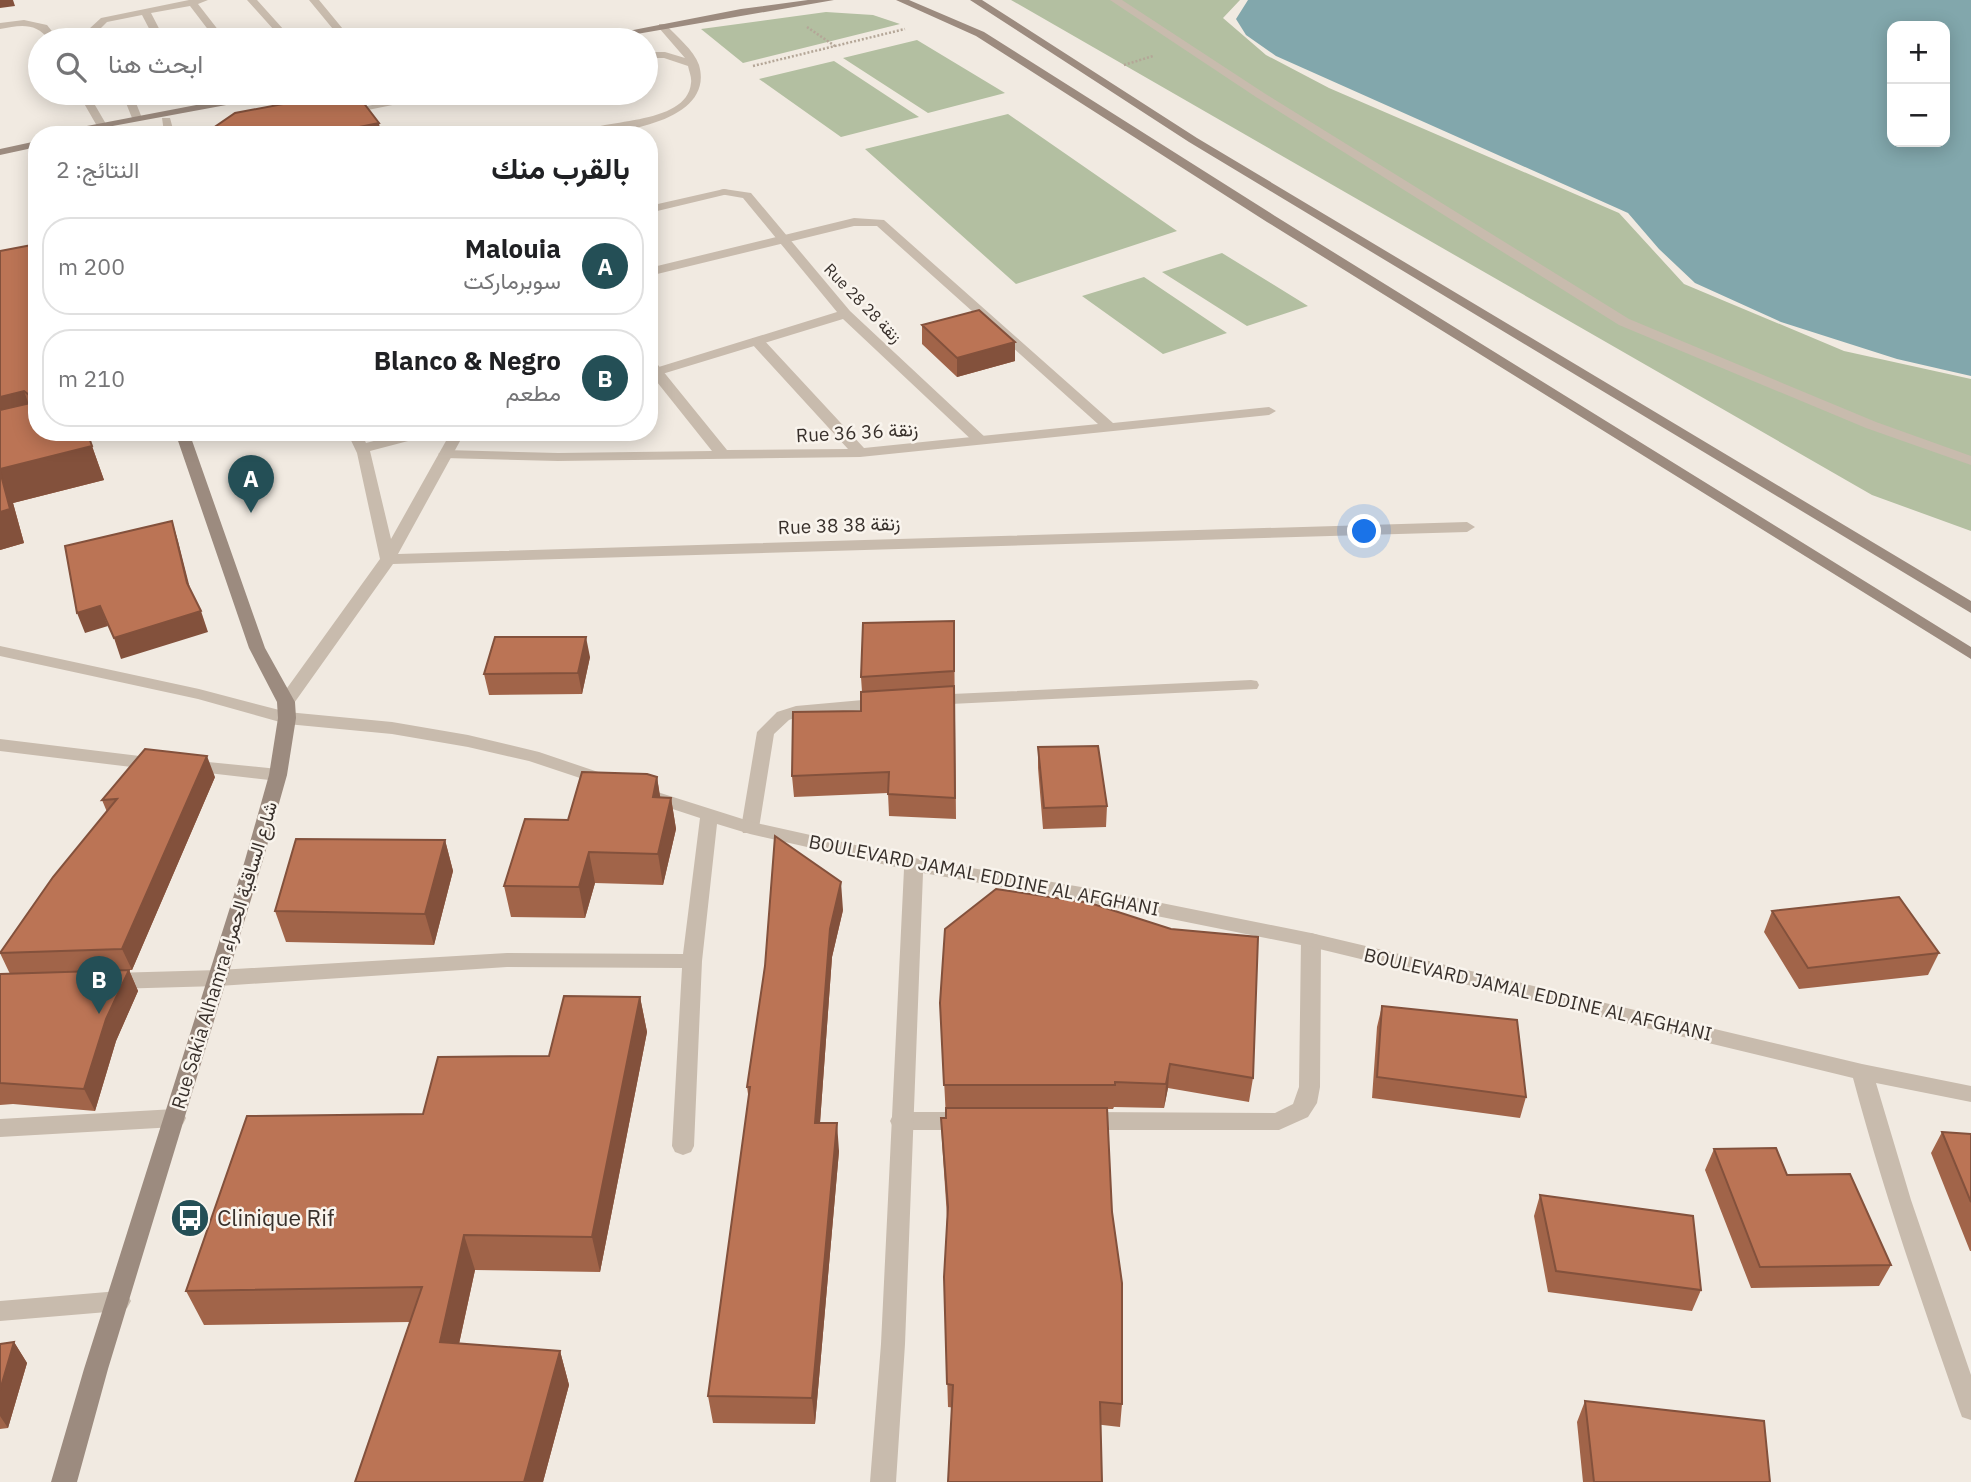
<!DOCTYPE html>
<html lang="ar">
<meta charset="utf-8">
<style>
:root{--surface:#fff;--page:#f6f6f6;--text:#202124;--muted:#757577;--line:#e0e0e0;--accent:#244f56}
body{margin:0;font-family:"IBM Plex Sans",Vazirmatn,sans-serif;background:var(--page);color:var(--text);direction:rtl}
.controls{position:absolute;right:21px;top:21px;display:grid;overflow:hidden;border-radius:14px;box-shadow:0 4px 18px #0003}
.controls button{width:63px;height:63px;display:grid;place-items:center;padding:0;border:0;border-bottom:2px solid var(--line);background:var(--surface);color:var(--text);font:35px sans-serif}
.you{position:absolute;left:1365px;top:532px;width:24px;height:24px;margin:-18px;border:5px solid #fff;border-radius:50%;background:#1a73e8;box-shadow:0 0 0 10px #1a73e833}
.badge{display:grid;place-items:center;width:46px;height:46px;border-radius:50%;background:var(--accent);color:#fff;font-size:23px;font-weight:700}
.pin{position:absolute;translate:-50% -58px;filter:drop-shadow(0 2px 4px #0008)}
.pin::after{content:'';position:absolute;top:37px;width:24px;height:21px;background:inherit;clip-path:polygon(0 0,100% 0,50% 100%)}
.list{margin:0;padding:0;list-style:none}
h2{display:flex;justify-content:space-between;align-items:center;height:91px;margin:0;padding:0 28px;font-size:30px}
h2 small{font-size:23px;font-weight:400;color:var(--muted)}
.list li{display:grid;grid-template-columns:46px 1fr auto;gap:21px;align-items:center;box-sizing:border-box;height:98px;margin:0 14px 14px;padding:0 14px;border:2px solid var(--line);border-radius:28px}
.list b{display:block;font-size:26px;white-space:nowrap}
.list p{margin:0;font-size:23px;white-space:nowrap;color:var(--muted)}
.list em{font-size:23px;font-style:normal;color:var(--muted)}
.icon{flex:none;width:38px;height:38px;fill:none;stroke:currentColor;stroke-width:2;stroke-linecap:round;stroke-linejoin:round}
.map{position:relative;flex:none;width:1971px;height:1482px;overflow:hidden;direction:ltr}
.search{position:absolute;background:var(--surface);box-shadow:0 4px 18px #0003;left:28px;top:28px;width:630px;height:77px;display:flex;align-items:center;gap:18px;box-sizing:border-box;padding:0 24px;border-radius:38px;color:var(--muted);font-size:26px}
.panel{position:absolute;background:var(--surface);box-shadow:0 4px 18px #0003;left:28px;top:126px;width:630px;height:315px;border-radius:28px;direction:rtl}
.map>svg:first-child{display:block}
.green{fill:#b3bfa1}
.water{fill:#82a7ac;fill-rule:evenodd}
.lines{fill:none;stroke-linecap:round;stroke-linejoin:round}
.path{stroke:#b4a697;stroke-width:2.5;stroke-dasharray:2 2;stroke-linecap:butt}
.lane{fill:#c8bbad;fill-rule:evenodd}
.street{fill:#c8bbad;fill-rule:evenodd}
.secondary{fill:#9c8b7f;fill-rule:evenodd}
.wall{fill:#a16449}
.shaded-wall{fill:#83513c}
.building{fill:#bb7455;stroke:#83513c;stroke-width:2}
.labels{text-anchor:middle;stroke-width:5;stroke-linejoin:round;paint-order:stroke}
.far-street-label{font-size:16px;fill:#38302b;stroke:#f9f4ed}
.street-label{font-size:19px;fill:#38302b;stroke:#f9f4ed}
.near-poi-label{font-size:23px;fill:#38302b;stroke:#f9f4ed;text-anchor:start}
</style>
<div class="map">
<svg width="1971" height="1482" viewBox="0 0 1971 1482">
<rect width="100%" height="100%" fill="#f1eae1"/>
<!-- green -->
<path class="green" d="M1011,0H1240L1223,18L1266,55L1329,88L1619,213L1684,284L1844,351L1971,379V531L1872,495Z
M826,12L873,15L900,24L743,63L701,29Z
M917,40L1005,93L928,113L843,58Z
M834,61L919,117L841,137L759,79Z
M1008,114L1177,231L1016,284L865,149Z
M1222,253L1308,306L1247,326L1162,272Z
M1144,277L1227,333L1163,354L1082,296Z"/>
<!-- water -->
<path class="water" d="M1248,0H1971V376L1897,359L1781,322L1695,283L1659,249L1628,213L1276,56L1246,35L1236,19ZM1892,26H1945V142H1892Z"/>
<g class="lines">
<!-- path -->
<path class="path" d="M807,27L835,46
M1124,65L1153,56
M753,66L905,29"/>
<!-- lane -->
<path class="lane" d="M189,0H208L198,4L226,40H216L190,6L151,13L165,40H155L142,15L107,22L99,30L105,40H95L89,29L101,18Z
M247,0H257L293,40H283Z
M24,20L47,25L59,40H49C36,22 20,25 0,29V23Z
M659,24H665C676,36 694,50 699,65C716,124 610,135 572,135C597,118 687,127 691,83C692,78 689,71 688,66L664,58H646V52H665L685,58L659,28Z
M78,93H88L106,124L105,126H97Z
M122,93H132L142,118L141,120L132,118Z
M431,93H452L343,115L338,112Z
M162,118H170L173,129L179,135L164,132Z
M724,189L728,190V194L649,213V206Z
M854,218L884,220L1113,423L1269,407L1276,411L1269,415L860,457L558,461L445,458L438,454L445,450L558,453L712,451L649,372V359L654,360L727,450L848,449L752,344V338H762L864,448L1098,424L877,226H854L649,276V268Z
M1251,680L1257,681L1259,685L1257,689L930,705L921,700L930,695Z
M885,698L894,703L891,707L797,717L789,720L774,734L759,828L757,833H743L741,828L757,732L777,712L796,706Z
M1311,933L1318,935L1321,940L1320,1087L1317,1103L1308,1117L1279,1130H1087L1079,1127L1076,1121L1079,1115L1087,1112L1275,1113L1293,1104L1299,1087L1301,940L1304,935Z
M901,1112H964L972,1115L975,1121L972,1127L964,1130H901L893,1127L890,1121L893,1115Z"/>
<!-- street -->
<path class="street" d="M309,0H319L352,40H342Z
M1110,0H1122L1264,93L1629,319L1876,422L1971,456V465L1866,428L1619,325L1256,97Z
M724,189L751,193L850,311L986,438V444H976L843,319L649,378V370L837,312L743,198L720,194V190Z
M347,432H361L366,443L408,432H433L431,435L370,451L391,539L451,432H465L398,554L1467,522L1475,527L1467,532L393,564L292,706L286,707L277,702L380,559L357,453Z
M0,646L199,689L287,712L392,722L468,735L539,752L610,776L613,780L604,786L529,761L468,747L392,734L287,724L198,699L0,656Z
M0,739L156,758L165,764L156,770L0,751Z
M188,760L278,769L287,775L278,781L182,770L179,766Z
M651,790L752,822L914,858L1087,888L1311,933L1862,1064L1971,1086V1102L1876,1083L1911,1200L1971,1375V1420L1962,1417L1959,1409C1921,1300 1883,1190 1853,1078L1311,947L1087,902L923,873L905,1344L896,1482H870L881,1344L904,869L750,834L717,824L702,961L694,1146L691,1152L683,1155L675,1152L672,1146L682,968L507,967L219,986L112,989L105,986L102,981L105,976L112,973L219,970L507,953L683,954L700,818L645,800L642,796L645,792Z
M175,1109L183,1112L186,1118L183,1124L175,1127L0,1137V1119Z
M119,1291L127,1294L131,1301L127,1308L119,1311L0,1321V1301Z"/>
<!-- secondary -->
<path class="secondary" d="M808,0H834L602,40H582L741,9Z
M896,0H909L984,32L1275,216L1971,647V659L1267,222L976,36Z
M970,0H982L1197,138L1971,601V613L1189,142Z
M599,28L604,31L603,33L569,40H551Z
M258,93H279L278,95L313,93L263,104L259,103V99L64,135H40Z
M37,141V147L0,155V149Z
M175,432H189L265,648L295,702L296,718L287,775L263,860L108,1369L77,1482H51L84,1369L245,860L269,775L278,718L277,702L249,648Z"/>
</g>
<!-- wall -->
<path class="wall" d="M37,244V432H87L104,480L13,503L24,543L0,550Z
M922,325L1015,342V361L957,377L922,344Z
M954,621L956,819L889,816L888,793L794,797L792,776L861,711L862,692L861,677Z
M590,657L582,694L489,695L484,674Z
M1038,747L1107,806L1106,827L1043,829L1038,768Z
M215,777L132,970H129L138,991L116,1041L95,1111L13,1104L0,1105V974H10L0,953L107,812L102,800Z
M657,777L660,798H671L676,829L663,885L595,883L585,918L511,917L504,886L568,820Z
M445,840L453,871L434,945L286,942L275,911Z
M843,910L832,957L820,1123L839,1151L815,1424L713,1423L708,1396L749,1101L747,1087L765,966Z
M1772,911L1939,953L1928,975L1799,989L1764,932Z
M640,997L647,1032L600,1272L475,1270L459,1344L560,1351L569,1385L543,1482L410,1322L204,1325L186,1291L423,1114L549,1056Z
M940,1003L1253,1078L1249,1102L1168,1088L1164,1108L1114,1107L1113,1109H1107L1122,1404L1120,1427L948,1407L944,1277L947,1217L942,1142L941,1118H946Z
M1382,1006L1526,1097L1520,1118L1372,1098L1377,1027Z
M1942,1132L1971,1134V1251H1970L1931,1153Z
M1714,1149L1787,1175L1891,1265L1879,1286L1751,1288L1705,1170Z
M1540,1195L1701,1290L1692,1311L1548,1292L1534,1216Z
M14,1342L27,1363L8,1428L0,1429V1344Z
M1585,1401L1770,1482H1583L1577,1422Z"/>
<!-- shaded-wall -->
<path class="shaded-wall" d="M0,0H13L15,6L0,8Z
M379,123L381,135H320Z
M1015,342V361L957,377V358Z
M24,391L36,424L0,433V397Z
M87,432L104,480L13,503L24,543L0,550V469Z
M172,521L178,541L194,604L187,583Z
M100,606L108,626L85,633L77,613Z
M201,611L208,632L121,659L114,638Z
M586,637L590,657L582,694L578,673Z
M207,756L215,777L132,970L122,949Z
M657,777L662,808L653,797Z
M671,798L676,829L663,885L658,854Z
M445,840L453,871L434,945L425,914Z
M589,852L595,883L585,918L579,887Z
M841,882L843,910L832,957L818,1150L815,1123L830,929Z
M129,970L138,991L116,1041L95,1111L84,1089L106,1019Z
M640,997L647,1032L600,1272L592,1237Z
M1170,1064L1168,1088L1164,1108L1166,1084Z
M837,1123L839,1151L815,1424L812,1398Z
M464,1235L475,1270L452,1376L440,1342Z
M14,1342L27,1363L8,1428L0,1416V1390Z
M560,1351L569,1385L543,1482H524Z"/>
<!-- building -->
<path class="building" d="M341,93H356L379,123L320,135H203L235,113Z
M37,244V432H87L92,446L0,469V410L30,403L33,398L24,391L0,397V251Z
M979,310L1015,342L957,358L922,325Z
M0,471L10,509L0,512Z
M172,521L187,583L201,611L114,638L100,606L77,613L65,546Z
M954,621V671L861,677L863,623Z
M495,637H586L578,673L484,674Z
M954,686L955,798L888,794L889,772L792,776L793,712L861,711V692Z
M1098,746L1107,806L1044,808L1038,747Z
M145,749L207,756L122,949L0,953L53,877L117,799L102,800Z
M582,772L647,774L657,777L653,797L671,798L658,854L589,852L579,887L504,886L525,819L568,820Z
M775,836L841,882L830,929L815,1123H837L812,1398L708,1396L750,1087H747L765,966Z
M296,839L445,840L425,914L275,911Z
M996,889L1090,903L1171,929L1258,937L1253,1078L1170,1064L1166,1084L1115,1082V1085H944L940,1003L945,929Z
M1899,897L1939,953L1808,968L1772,911Z
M129,970L106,1019L84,1089L0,1083V974Z
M564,996L640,997L592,1237L464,1235L440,1342L560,1351L524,1482H355L422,1287L186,1291L247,1116L423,1114L438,1057L549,1056Z
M1382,1006L1517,1020L1526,1097L1377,1077Z
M946,1108H1107L1112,1212L1122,1283V1404L1100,1402L1102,1482H948L953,1385L947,1384L944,1277L948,1207L941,1118H946Z
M1942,1132L1971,1134V1202Z
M1776,1148L1787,1175L1850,1174L1891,1265L1760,1267L1714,1149Z
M1540,1195L1693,1216L1701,1290L1556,1271Z
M14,1342L0,1390V1344Z
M1585,1401L1764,1421L1770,1482H1594Z"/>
<!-- icons -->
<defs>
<g id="bus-disc" transform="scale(2.0125)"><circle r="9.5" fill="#244f56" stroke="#f9f4ed"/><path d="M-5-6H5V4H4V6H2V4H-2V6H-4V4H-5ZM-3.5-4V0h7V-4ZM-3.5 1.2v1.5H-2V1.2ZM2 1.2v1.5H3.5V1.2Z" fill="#fff"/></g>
</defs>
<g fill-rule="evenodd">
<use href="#bus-disc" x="190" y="1218"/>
</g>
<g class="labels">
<!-- far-street labels -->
<g class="far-street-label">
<text transform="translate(863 303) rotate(46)" y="6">Rue 28 زنقة 28</text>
</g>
<!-- street labels -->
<g class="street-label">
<text transform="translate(857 432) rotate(-3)" y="7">Rue 36 زنقة 36</text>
<text transform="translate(839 525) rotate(-2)" y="7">Rue 38 زنقة 38</text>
<text transform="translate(984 875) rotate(11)" y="7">BOULEVARD JAMAL EDDINE AL AFGHANI</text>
<text transform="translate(224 955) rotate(-73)" y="7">Rue Sakia Alhamra شارع الساقية الحمراء</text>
<text transform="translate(1538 994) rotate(13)" y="7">BOULEVARD JAMAL EDDINE AL AFGHANI</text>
</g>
<!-- near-poi labels -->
<g class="near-poi-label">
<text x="217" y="1226">Clinique Rif</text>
</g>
</g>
</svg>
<div class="controls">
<button>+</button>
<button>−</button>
</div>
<div class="you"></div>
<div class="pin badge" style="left:251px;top:513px">A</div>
<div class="pin badge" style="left:99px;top:1014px">B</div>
<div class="search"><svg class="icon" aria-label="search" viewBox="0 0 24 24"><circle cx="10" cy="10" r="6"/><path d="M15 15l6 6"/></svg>ابحث هنا</div>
<section class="panel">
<h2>بالقرب منك<small>النتائج: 2</small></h2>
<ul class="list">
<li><span class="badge">A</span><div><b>Malouia</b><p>سوبرماركت</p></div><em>200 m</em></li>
<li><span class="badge">B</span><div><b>Blanco &amp; Negro</b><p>مطعم</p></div><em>210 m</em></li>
</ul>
</section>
</div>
